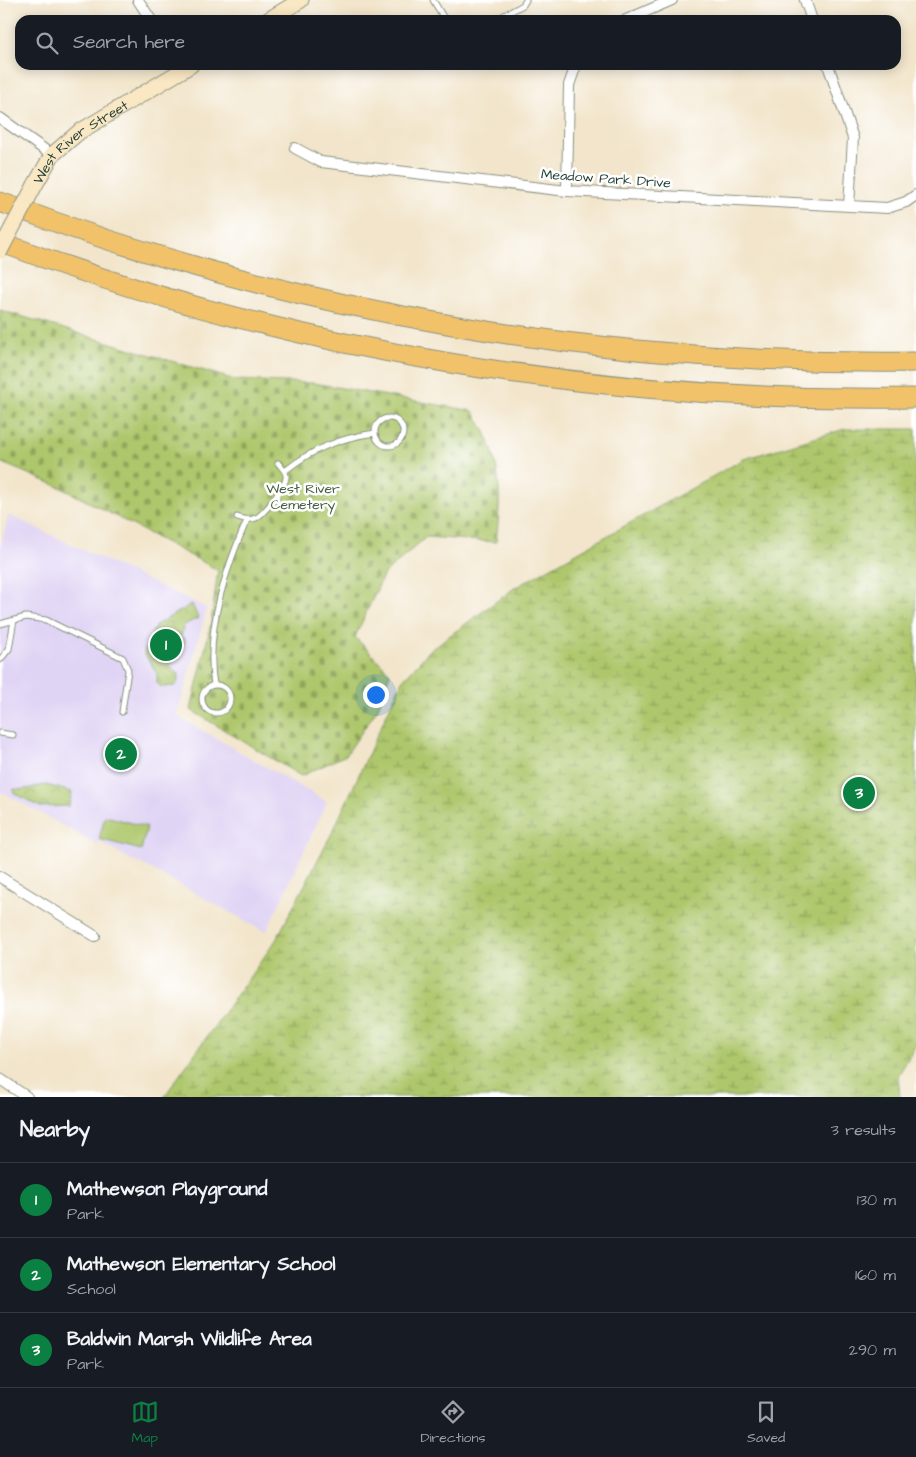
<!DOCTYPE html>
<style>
:root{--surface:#171b24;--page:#242831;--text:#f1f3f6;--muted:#9ea1a6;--line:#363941;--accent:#0b8043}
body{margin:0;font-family:"Architects Daughter",sans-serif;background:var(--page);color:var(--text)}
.you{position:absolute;left:375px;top:694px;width:18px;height:18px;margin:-12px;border:4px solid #fff;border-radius:50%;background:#1a73e8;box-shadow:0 0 0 8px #1a73e833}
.badge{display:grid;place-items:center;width:32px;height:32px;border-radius:50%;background:var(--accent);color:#fff;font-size:16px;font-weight:700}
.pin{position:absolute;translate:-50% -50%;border:2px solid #fff;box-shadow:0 1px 5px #0006}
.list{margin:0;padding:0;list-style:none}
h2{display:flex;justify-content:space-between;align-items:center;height:65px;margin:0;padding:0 20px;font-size:21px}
h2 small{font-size:16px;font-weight:400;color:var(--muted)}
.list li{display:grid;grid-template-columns:32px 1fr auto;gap:15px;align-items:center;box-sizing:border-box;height:75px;padding:0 20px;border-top:1px solid var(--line)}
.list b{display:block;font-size:19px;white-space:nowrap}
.list p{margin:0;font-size:16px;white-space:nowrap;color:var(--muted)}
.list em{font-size:16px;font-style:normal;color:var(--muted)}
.icon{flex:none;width:28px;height:28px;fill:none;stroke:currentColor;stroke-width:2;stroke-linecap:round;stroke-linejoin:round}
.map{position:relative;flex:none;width:916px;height:1097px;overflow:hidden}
.search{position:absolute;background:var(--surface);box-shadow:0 2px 12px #0003;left:15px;right:15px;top:15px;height:55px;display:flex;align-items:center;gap:12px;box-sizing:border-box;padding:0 18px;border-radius:15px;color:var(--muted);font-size:19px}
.sheet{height:290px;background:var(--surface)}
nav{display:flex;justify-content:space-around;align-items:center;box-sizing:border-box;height:70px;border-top:1px solid var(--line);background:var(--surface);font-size:14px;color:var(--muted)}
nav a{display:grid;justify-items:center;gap:2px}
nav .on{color:var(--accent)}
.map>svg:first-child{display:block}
.built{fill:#e0d4f4}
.wetland{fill:url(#wetland-marsh);stroke:#668250}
.cemetery{fill:url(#cemetery-stones);stroke:#668250}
.park{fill:url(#park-crowns);stroke:#668250}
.pitch{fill:#aec76c;stroke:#668250}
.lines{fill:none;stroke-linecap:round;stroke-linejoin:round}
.lane-casing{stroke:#889180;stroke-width:7}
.street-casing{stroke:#889180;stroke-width:12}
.secondary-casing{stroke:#889180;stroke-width:17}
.highway-casing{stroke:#889180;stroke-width:21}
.lane{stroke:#fff;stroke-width:5}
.street{stroke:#fff;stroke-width:10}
.secondary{stroke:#fae7c3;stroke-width:15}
.highway{stroke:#f2c26a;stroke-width:19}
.secondary-bridge-casing{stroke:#889180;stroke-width:17;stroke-linecap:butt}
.secondary-bridge{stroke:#fae7c3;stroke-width:15}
.labels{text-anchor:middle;stroke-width:5;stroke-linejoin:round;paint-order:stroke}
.street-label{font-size:14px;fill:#1f3d34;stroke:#fff}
.park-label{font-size:14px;fill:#436042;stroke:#fff}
</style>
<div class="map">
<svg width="916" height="1097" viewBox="0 0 916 1097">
<defs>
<pattern id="wetland-marsh" width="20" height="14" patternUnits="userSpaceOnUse" patternTransform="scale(1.25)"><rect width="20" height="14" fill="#aec76c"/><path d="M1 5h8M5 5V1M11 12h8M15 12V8" fill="none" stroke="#8da35a"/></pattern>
<pattern id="cemetery-stones" width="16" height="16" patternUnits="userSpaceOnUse" patternTransform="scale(1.25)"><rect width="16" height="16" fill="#aec76c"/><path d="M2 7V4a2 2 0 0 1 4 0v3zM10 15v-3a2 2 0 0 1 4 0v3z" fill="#8da35a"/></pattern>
<pattern id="park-crowns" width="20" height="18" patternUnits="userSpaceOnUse" patternTransform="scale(1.25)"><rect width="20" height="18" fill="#aec76c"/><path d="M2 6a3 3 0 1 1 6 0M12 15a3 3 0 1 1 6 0" fill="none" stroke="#8da35a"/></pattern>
</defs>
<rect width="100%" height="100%" fill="#fff"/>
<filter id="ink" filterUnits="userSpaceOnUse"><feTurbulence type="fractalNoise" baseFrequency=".02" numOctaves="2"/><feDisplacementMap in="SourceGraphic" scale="10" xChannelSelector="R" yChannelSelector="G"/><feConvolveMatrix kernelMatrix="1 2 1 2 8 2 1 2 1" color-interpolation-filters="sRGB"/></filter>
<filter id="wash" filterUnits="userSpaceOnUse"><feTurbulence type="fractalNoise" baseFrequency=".0096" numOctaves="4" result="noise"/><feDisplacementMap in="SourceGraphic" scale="20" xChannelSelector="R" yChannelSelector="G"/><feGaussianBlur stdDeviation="1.12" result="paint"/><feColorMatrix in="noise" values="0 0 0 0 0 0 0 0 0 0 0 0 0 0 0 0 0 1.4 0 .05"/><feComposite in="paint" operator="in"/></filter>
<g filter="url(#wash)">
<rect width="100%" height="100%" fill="#f2e5cb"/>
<!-- built -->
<path class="built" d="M9,515L207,608L177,716L327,802L266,932L140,863L139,864L100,842L98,845L0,791V547Z"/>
<!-- wetland -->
<path class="wetland" d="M845,429H916V1045L898,1076L900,1097H164L276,940L334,829L402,681L430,650L516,587L744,459Z"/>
<!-- cemetery -->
<path class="cemetery" d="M0,310L235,380L313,383L473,411C502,455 502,491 496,542L426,537L384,574L355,637L390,673L378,708L346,755L301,776L191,710L211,623L218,570L62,488L0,462Z"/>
<!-- park -->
<path class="park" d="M192,604L198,618L184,625L181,636L185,640L180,653L169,667L178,674V680L176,686L161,687L157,683V673L144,653L156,625Z
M46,785L72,792L69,806L40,807L13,792L14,789C26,791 35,786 46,785Z"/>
<!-- pitch -->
<path class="pitch" d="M105,816L147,827L141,850L99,839Z"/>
</g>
<g filter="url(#ink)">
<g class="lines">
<!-- lane casing -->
<g class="lane-casing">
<path id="lane" d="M433,0L445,20
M495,20L523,5L526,0
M375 432a14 14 0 1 1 28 0a14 14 0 1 1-28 0Z
M285,471C312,449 340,438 375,433
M237,517C243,519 250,521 256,518C264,514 287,485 286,476C286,471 281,467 278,463
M0,624L26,617L46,620L123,658L128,670L122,712
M0,660L9,649L14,620
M214,685C205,631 225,570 247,520
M202 699a14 14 0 1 1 28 0a14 14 0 1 1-28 0Z
M0,733L13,735"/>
</g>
<!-- street casing -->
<g class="street-casing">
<path id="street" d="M138,0L151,20
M805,0L812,20
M626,20L672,0
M828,65L853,138L849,206
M0,118L52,155
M295,148L321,162L567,191L887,208L906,202L916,195
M567,191L569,85L576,65
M0,877L95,936
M0,1079L27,1097"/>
</g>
<!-- secondary casing -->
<g class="secondary-casing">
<g id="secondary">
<path d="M268,20L301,0"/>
<path id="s1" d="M35,185L52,155L79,132L191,65"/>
</g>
</g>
<!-- highway casing -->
<g class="highway-casing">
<path id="highway" d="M0,202C292,312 604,366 916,362
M0,242C290,352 606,403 916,398"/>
</g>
<!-- lane -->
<use href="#lane" class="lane"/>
<!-- street -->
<use href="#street" class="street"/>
<!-- secondary -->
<use href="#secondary" class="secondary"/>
<!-- highway -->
<use href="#highway" class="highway"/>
<!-- secondary-bridge casing -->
<g class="secondary-bridge-casing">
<path id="secondary-bridge" d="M0,251L35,185"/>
</g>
<!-- secondary-bridge -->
<use href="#secondary-bridge" class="secondary-bridge"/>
</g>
</g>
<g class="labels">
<!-- street labels -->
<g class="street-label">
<text dy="5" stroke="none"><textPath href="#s1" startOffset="64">West River Street</textPath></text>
<text transform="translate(606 178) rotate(4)" y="5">Meadow Park Drive</text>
</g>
<!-- park labels -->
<g class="park-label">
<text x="303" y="493">West River<tspan x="303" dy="16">Cemetery</tspan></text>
</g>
</g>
</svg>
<div class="you"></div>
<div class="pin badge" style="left:166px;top:645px">1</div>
<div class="pin badge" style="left:121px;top:754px">2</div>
<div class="pin badge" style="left:859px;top:793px">3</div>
<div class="search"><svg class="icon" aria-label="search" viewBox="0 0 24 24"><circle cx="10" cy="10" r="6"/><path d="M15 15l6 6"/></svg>Search here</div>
</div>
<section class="sheet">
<h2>Nearby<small>3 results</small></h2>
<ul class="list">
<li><span class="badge">1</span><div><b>Mathewson Playground</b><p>Park</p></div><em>130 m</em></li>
<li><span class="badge">2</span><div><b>Mathewson Elementary School</b><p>School</p></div><em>160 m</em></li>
<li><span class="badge">3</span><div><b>Baldwin Marsh Wildlife Area</b><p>Park</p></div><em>290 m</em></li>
</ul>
</section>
<nav>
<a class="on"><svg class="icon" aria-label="map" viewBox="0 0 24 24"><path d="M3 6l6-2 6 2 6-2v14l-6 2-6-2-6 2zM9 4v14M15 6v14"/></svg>Map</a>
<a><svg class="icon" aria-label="directions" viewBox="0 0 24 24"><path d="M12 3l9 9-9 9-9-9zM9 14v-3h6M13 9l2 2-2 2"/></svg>Directions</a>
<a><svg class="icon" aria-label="saved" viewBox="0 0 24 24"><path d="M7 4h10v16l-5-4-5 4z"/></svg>Saved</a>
</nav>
